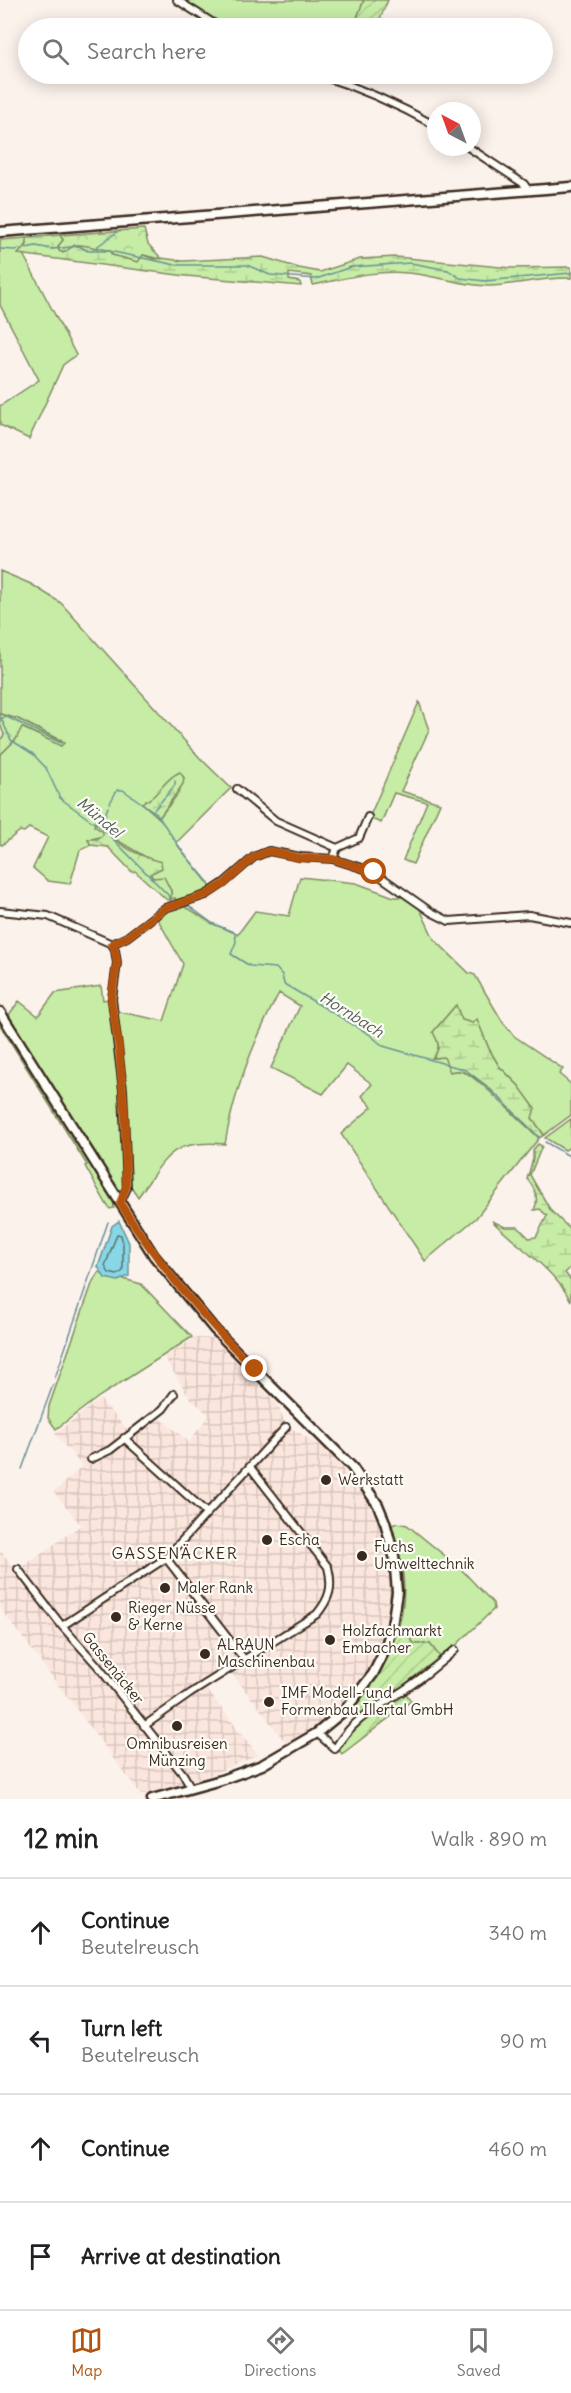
<!DOCTYPE html>
<meta charset="utf-8">
<style>
:root{--surface:#fff;--page:#f6f6f6;--text:#202124;--muted:#757577;--line:#e0e0e0;--accent:#b45309}
body{margin:0;font-family:Delius,sans-serif;background:var(--page);color:var(--text)}
.compass{position:absolute;left:427px;top:102px;width:54px;height:54px;border-radius:50%;background:var(--surface);box-shadow:0 3px 15px #0003;rotate:319deg}
.stop{position:absolute;width:18px;height:18px;margin:-14px;border:4px solid #b45309;border-radius:50%;background:#fff}
.stop.end{background:#b45309;border-color:#fff;box-shadow:0 2px 6px #0008}
.list{margin:0;padding:0;list-style:none}
h2{display:flex;justify-content:space-between;align-items:center;height:78px;margin:0;padding:0 24px;font-size:26px}
h2 small{font-size:20px;font-weight:400;color:var(--muted)}
.list li{display:grid;grid-template-columns:39px 1fr auto;gap:18px;align-items:center;box-sizing:border-box;height:108px;padding:0 24px;border-top:2px solid var(--line)}
.list b{display:block;font-size:22px;white-space:nowrap}
.list p{margin:0;font-size:20px;white-space:nowrap;color:var(--muted)}
.list em{font-size:20px;font-style:normal;color:var(--muted)}
.icon{flex:none;width:33px;height:33px;fill:none;stroke:currentColor;stroke-width:2;stroke-linecap:round;stroke-linejoin:round}
.map{position:relative;flex:none;width:571px;height:1799px;overflow:hidden}
.search{position:absolute;background:var(--surface);box-shadow:0 3px 15px #0003;left:18px;right:18px;top:18px;height:66px;display:flex;align-items:center;gap:15px;box-sizing:border-box;padding:0 21px;border-radius:33px;color:var(--muted);font-size:22px}
.sheet{height:510px;background:var(--surface)}
nav{display:flex;justify-content:space-around;align-items:center;box-sizing:border-box;height:84px;border-top:2px solid var(--line);background:var(--surface);font-size:16px;color:var(--muted)}
nav a{display:grid;justify-items:center;gap:3px}
nav .on{color:var(--accent)}
.map>svg:first-child{display:block}
.industrial{fill:url(#industrial-grid)}
.grass{fill:#c6eca6;stroke:#808b62;stroke-width:1.5;fill-rule:evenodd}
.forest{fill:url(#forest-crowns);stroke:#808b62;stroke-width:1.5}
.wetland{fill:url(#wetland-marsh);stroke:#808b62;stroke-width:1.5}
.garden{fill:url(#garden-furrows);stroke:#808b62;stroke-width:1.5}
.water{fill:#88d7e6;stroke:#699296;stroke-width:1.5}
.lines{fill:none;stroke-linecap:round;stroke-linejoin:round}
.shore{stroke:#5a6f6e;stroke-width:1.5}
.stream{stroke:#699296;stroke-width:1.5}
.street-casing{stroke:#3b2a1e;stroke-width:10}
.secondary-casing{stroke:#3b2a1e;stroke-width:13}
.street{stroke:#fdfcf7;stroke-width:6}
.secondary{stroke:#fdfcf7;stroke-width:8}
.route{stroke:#b45309;stroke-width:8}
.poi-dot{fill:#3b2a1e;stroke:#fdfcf7;stroke-width:2}
.labels{text-anchor:middle;stroke-width:4.5;stroke-linejoin:round;paint-order:stroke}
.poi-label{font-size:15px;fill:#3b2a1e;stroke:#fdfcf7;text-anchor:start}
.street-label{font-size:15px;fill:#3b2a1e;stroke:#fdfcf7}
.water-label{font-size:16px;font-style:italic;fill:#525e5a;stroke:#fdfcf7}
.neighbourhood-label{font-size:16px;letter-spacing:1.5px;fill:#3b2a1e;stroke:#fdfcf7}
</style>
<div class="map">
<svg width="571" height="1799" viewBox="0 0 571 1799">
<defs>
<pattern id="industrial-grid" width="8" height="8" patternUnits="userSpaceOnUse" patternTransform="scale(1.5)"><rect width="8" height="8" fill="#fbe6de"/><path d="M0 4h8M4 0v8" fill="none" stroke="#d8c5be"/></pattern>
<pattern id="forest-crowns" width="20" height="18" patternUnits="userSpaceOnUse" patternTransform="scale(1.5)"><rect width="20" height="18" fill="#c6eca6"/><path d="M2 6a3 3 0 1 1 6 0M12 15a3 3 0 1 1 6 0" fill="none" stroke="#abcb8e"/></pattern>
<pattern id="wetland-marsh" width="20" height="14" patternUnits="userSpaceOnUse" patternTransform="scale(1.5)"><rect width="20" height="14" fill="#c6eca6"/><path d="M1 5h8M5 5V1M11 12h8M15 12V8" fill="none" stroke="#abcb8e"/></pattern>
<pattern id="garden-furrows" width="10" height="10" patternUnits="userSpaceOnUse" patternTransform="scale(1.5)"><rect width="10" height="10" fill="#c6eca6"/><path d="M-1 1l2-2M0 10L10 0M9 11l2-2" fill="none" stroke="#abcb8e"/></pattern>
</defs>
<rect width="100%" height="100%" fill="#fcf2ec"/>
<filter id="ink" filterUnits="userSpaceOnUse"><feTurbulence type="fractalNoise" baseFrequency=".0167" numOctaves="2"/><feDisplacementMap in="SourceGraphic" scale="12" xChannelSelector="R" yChannelSelector="G"/><feConvolveMatrix kernelMatrix="1 2 1 2 8 2 1 2 1" color-interpolation-filters="sRGB"/></filter>
<g filter="url(#ink)">
<!-- industrial -->
<path class="industrial" d="M194,1338H213L277,1404L284,1420L291,1428L327,1450L359,1489L378,1521L384,1538L390,1571L391,1596L385,1629L379,1647L361,1682L349,1697L319,1724L286,1743L230,1671L205,1687L258,1755L208,1776L141,1795L0,1608V1550L17,1571L81,1525L54,1492L82,1466L55,1434L100,1399L134,1437L160,1418L189,1442L209,1415L189,1397L164,1357Z"/>
<!-- grass -->
<path class="grass" d="M183,0H364L353,28H225Z
M27,238V244L19,254H23L76,355L63,365L29,439L0,425V406L39,380L0,305V240Z
M0,571L31,584L61,603L200,758L231,788L176,843L212,888C201,895 189,898 176,901L175,898L171,899V891L164,878H153L149,873L161,863L149,859L115,839L109,825L103,836L88,840L91,845L80,850L70,884L48,881L33,868L48,837L29,828L24,832L20,831L2,845L0,844V755L16,739L21,727L38,735L62,741L18,719L0,714ZM184,778L178,794L159,818L143,803Z
M419,702L429,730L401,791L440,803L413,864L403,860L427,802L394,793L381,823L369,818Z
M300,877L356,883L394,897H407L420,909L434,939L469,973L475,975L502,1021L514,1036L563,1069L559,1074L571,1084V1115L544,1135L532,1118L519,1086L499,1066L489,1049L477,1020L472,1023L462,1020L455,1006L433,1032C439,1043 441,1047 433,1058L444,1057L456,1070L467,1073L486,1088L539,1138L476,1218L425,1261L341,1134L372,1107L362,1096L372,1084L347,1065L323,1094L271,1068L300,1006L279,993C253,1042 234,1090 225,1144C169,1139 167,1157 138,1197L129,1183L115,1011L164,1021L183,964L156,916C185,899 186,908 211,923C220,927 229,930 238,934L255,911L289,916Z
M101,986L103,1000L109,999L120,1082L124,1187L121,1192H117L8,1016L19,1001L38,1016L55,993Z
M0,1025L5,1026L113,1199L114,1208L110,1209L107,1205L85,1166L87,1165Z
M571,1119V1146L565,1150L545,1138Z
M99,1272L141,1284L192,1337L100,1396L56,1429L48,1418L49,1406L93,1281Z
M397,1523L407,1525L460,1568L493,1603L494,1609L449,1652L440,1657L430,1644H415L405,1634L396,1635C410,1594 403,1565 392,1525Z"/>
<!-- forest -->
<path class="forest" d="M144,229L148,244L161,258L159,259L144,255L138,262L112,255L109,250C93,249 77,245 63,253L59,251L58,246L63,240L60,235Z
M0,714L18,719L64,743L61,746L22,727L16,739L0,755V740L4,735L0,724Z
M100,819H104C109,825 111,835 116,840C127,850 147,858 161,862L162,868L150,874L153,878L164,877L171,891V899L167,900L135,871L132,872L108,847L91,845L88,839H98L103,835V832L94,826L95,822Z"/>
<!-- wetland -->
<path class="wetland" d="M60,235L63,240L58,246L59,251L63,253C67,251 71,247 75,245C81,243 101,250 109,250L112,255L138,262L143,255L154,259L161,258L183,261L263,257L299,268L320,272L360,259L396,257L511,268L571,267V278C543,277 517,285 489,286C462,286 435,275 408,273C371,270 348,278 313,285L311,276L289,273V280L300,282L301,286L186,276L18,254L27,245V238Z
M180,772L184,778L183,784L159,818L142,803C158,798 164,778 180,772Z
M456,1005L462,1020L472,1023L477,1019L489,1049L499,1066L519,1086L535,1108L532,1118L544,1135L539,1138C521,1119 491,1087 469,1074C463,1071 456,1070 450,1072L444,1057L433,1058C441,1048 439,1043 433,1032Z
M538,1144L542,1146L530,1175L551,1211L571,1230V1267L565,1273L571,1280V1301C553,1268 518,1247 492,1221L505,1227H518L529,1238L536,1237L547,1216L540,1209L534,1210C540,1198 535,1188 527,1179L533,1159V1150Z"/>
<!-- garden -->
<path class="garden" d="M364,0H388L376,28H353Z
M405,1634L415,1644H430L440,1657L397,1690L361,1713L355,1707L376,1679L396,1635Z
M405,1692L411,1701L342,1754L339,1750L353,1727Z"/>
<!-- water -->
<path class="water" d="M119,1221L129,1243V1276L118,1281L105,1278L98,1267L112,1226Z"/>
<g class="lines">
<!-- shore -->
<path class="shore" d="M117,1234L121,1235L123,1244V1271L117,1275L109,1273L105,1266Z"/>
<!-- stream -->
<path class="stream" d="M0,249L15,250L36,246L52,249L79,246L88,251H109L176,265H247L270,275L316,279L351,267L411,263L448,270L460,278L485,281L571,273
M91,251L117,232
M1,718L11,740L33,754L46,768L60,798L105,831L168,895L171,902
M1,718L7,717L61,743
M110,803L117,790H123L156,813L183,852L209,883
M153,811L175,785V781
M95,824L104,818L108,807
M180,907L189,906L212,923L235,933L236,942L231,954L250,966L276,968L282,975L284,984L369,1034L383,1046L466,1070L487,1086L539,1137
M545,1142L571,1157
M55,1378L108,1222
M22,1469L53,1385"/>
<!-- street casing -->
<g class="street-casing">
<path id="street" d="M177,0L221,28
M316,74C358,87 397,104 436,126
M468,147L524,184L528,190
M237,789L276,821L337,848
M333,859L337,848L359,838L368,817
M0,911L48,916L112,944L115,950L117,963L112,999L123,1090L127,1188L120,1203
M112,944L127,937L165,908L206,895L224,883L254,857L269,851L300,857L333,859L374,872L431,912L449,921L529,915L571,923
M124,1438L207,1513
M91,1459L110,1450L163,1409L174,1394
M166,1558L244,1659
M18,1569L62,1626L97,1665L183,1774L191,1788
M62,1626L166,1558L286,1427
M144,1726L191,1693L317,1614C330,1598 333,1587 328,1567L250,1467
M317,1733L335,1749C355,1714 383,1706 414,1683C428,1673 442,1661 455,1650"/>
</g>
<!-- secondary casing -->
<g class="secondary-casing">
<path id="secondary" d="M0,232L571,187
M0,1012L154,1256L215,1330L352,1467L378,1505L385,1522L394,1556L397,1592L392,1626L384,1652L373,1674L345,1710L317,1733L262,1765L221,1780L152,1799"/>
</g>
<!-- street -->
<use href="#street" class="street"/>
<!-- secondary -->
<use href="#secondary" class="secondary"/>
</g>
</g>
<g class="lines" filter="url(#ink)">
<!-- route -->
<path class="route" d="M255,1369C200,1315 161,1267 120,1203L126,1188L125,1116L119,1048L111,999L117,963L115,950L112,944L127,937L165,908L206,895L224,884L254,857L269,851L300,858L333,859L374,872"/>
</g>
<!-- markers -->
<g class="poi-dot">
<circle cx="326" cy="1480" r="6"/>
<circle cx="267" cy="1540" r="6"/>
<circle cx="362" cy="1556" r="6"/>
<circle cx="165" cy="1588" r="6"/>
<circle cx="116" cy="1617" r="6"/>
<circle cx="330" cy="1640" r="6"/>
<circle cx="205" cy="1654" r="6"/>
<circle cx="269" cy="1702" r="6"/>
<circle cx="177" cy="1726" r="6"/>
</g>
<g class="labels">
<!-- poi labels -->
<g class="poi-label">
<text x="338" y="1485">Werkstatt</text>
<text x="279" y="1545">Escha</text>
<text x="374" y="1552">Fuchs<tspan x="374" dy="17">Umwelttechnik</tspan></text>
<text x="177" y="1593">Maler Rank</text>
<text x="128" y="1613">Rieger Nüsse<tspan x="128" dy="17">&amp; Kerne</tspan></text>
<text x="342" y="1636">Holzfachmarkt<tspan x="342" dy="17">Embacher</tspan></text>
<text x="217" y="1650">ALRAUN<tspan x="217" dy="17">Maschinenbau</tspan></text>
<text x="281" y="1698">IMF Modell- und<tspan x="281" dy="17">Formenbau Illertal GmbH</tspan></text>
<text x="177" y="1749" text-anchor="middle">Omnibusreisen<tspan x="177" dy="17">Münzing</tspan></text>
</g>
<!-- street labels -->
<g class="street-label">
<text transform="translate(113 1668) rotate(51)" y="5">Gassenäcker</text>
</g>
<!-- water labels -->
<g class="water-label">
<text transform="translate(100 817) rotate(40)" y="6">Mündel</text>
<text transform="translate(352 1014) rotate(32)" y="6">Hornbach</text>
</g>
<!-- neighbourhood labels -->
<g class="neighbourhood-label">
<text x="175" y="1559">GASSENÄCKER</text>
</g>
</g>
</svg>
<svg class="compass" viewBox="-18 -18 36 36"><path d="M0-13l5 13h-10z" fill="#e53935"/><path d="M0 13l5-13h-10z" fill="#757577"/></svg>
<div class="stop" style="left:374px;top:872px"></div>
<div class="stop end" style="left:255px;top:1369px"></div>
<div class="search"><svg class="icon" aria-label="search" viewBox="0 0 24 24"><circle cx="10" cy="10" r="6"/><path d="M15 15l6 6"/></svg>Search here</div>
</div>
<section class="sheet">
<h2>12 min<small>Walk · 890 m</small></h2>
<ul class="list">
<li><svg class="icon" aria-label="ahead" viewBox="0 0 24 24"><path d="M12 20V5M6 11l6-6 6 6"/></svg><div><b>Continue</b><p>Beutelreusch</p></div><em>340 m</em></li>
<li><svg class="icon" aria-label="left" viewBox="0 0 24 24"><path d="M17 20v-9H6M10 6l-5 5 5 5"/></svg><div><b>Turn left</b><p>Beutelreusch</p></div><em>90 m</em></li>
<li><svg class="icon" aria-label="ahead" viewBox="0 0 24 24"><path d="M12 20V5M6 11l6-6 6 6"/></svg><div><b>Continue</b></div><em>460 m</em></li>
<li><svg class="icon" aria-label="arrive" viewBox="0 0 24 24"><path d="M6 21V4h12l-3 4 3 4H6"/></svg><div><b>Arrive at destination</b></div></li>
</ul>
</section>
<nav>
<a class="on"><svg class="icon" aria-label="map" viewBox="0 0 24 24"><path d="M3 6l6-2 6 2 6-2v14l-6 2-6-2-6 2zM9 4v14M15 6v14"/></svg>Map</a>
<a><svg class="icon" aria-label="directions" viewBox="0 0 24 24"><path d="M12 3l9 9-9 9-9-9zM9 14v-3h6M13 9l2 2-2 2"/></svg>Directions</a>
<a><svg class="icon" aria-label="saved" viewBox="0 0 24 24"><path d="M7 4h10v16l-5-4-5 4z"/></svg>Saved</a>
</nav>
